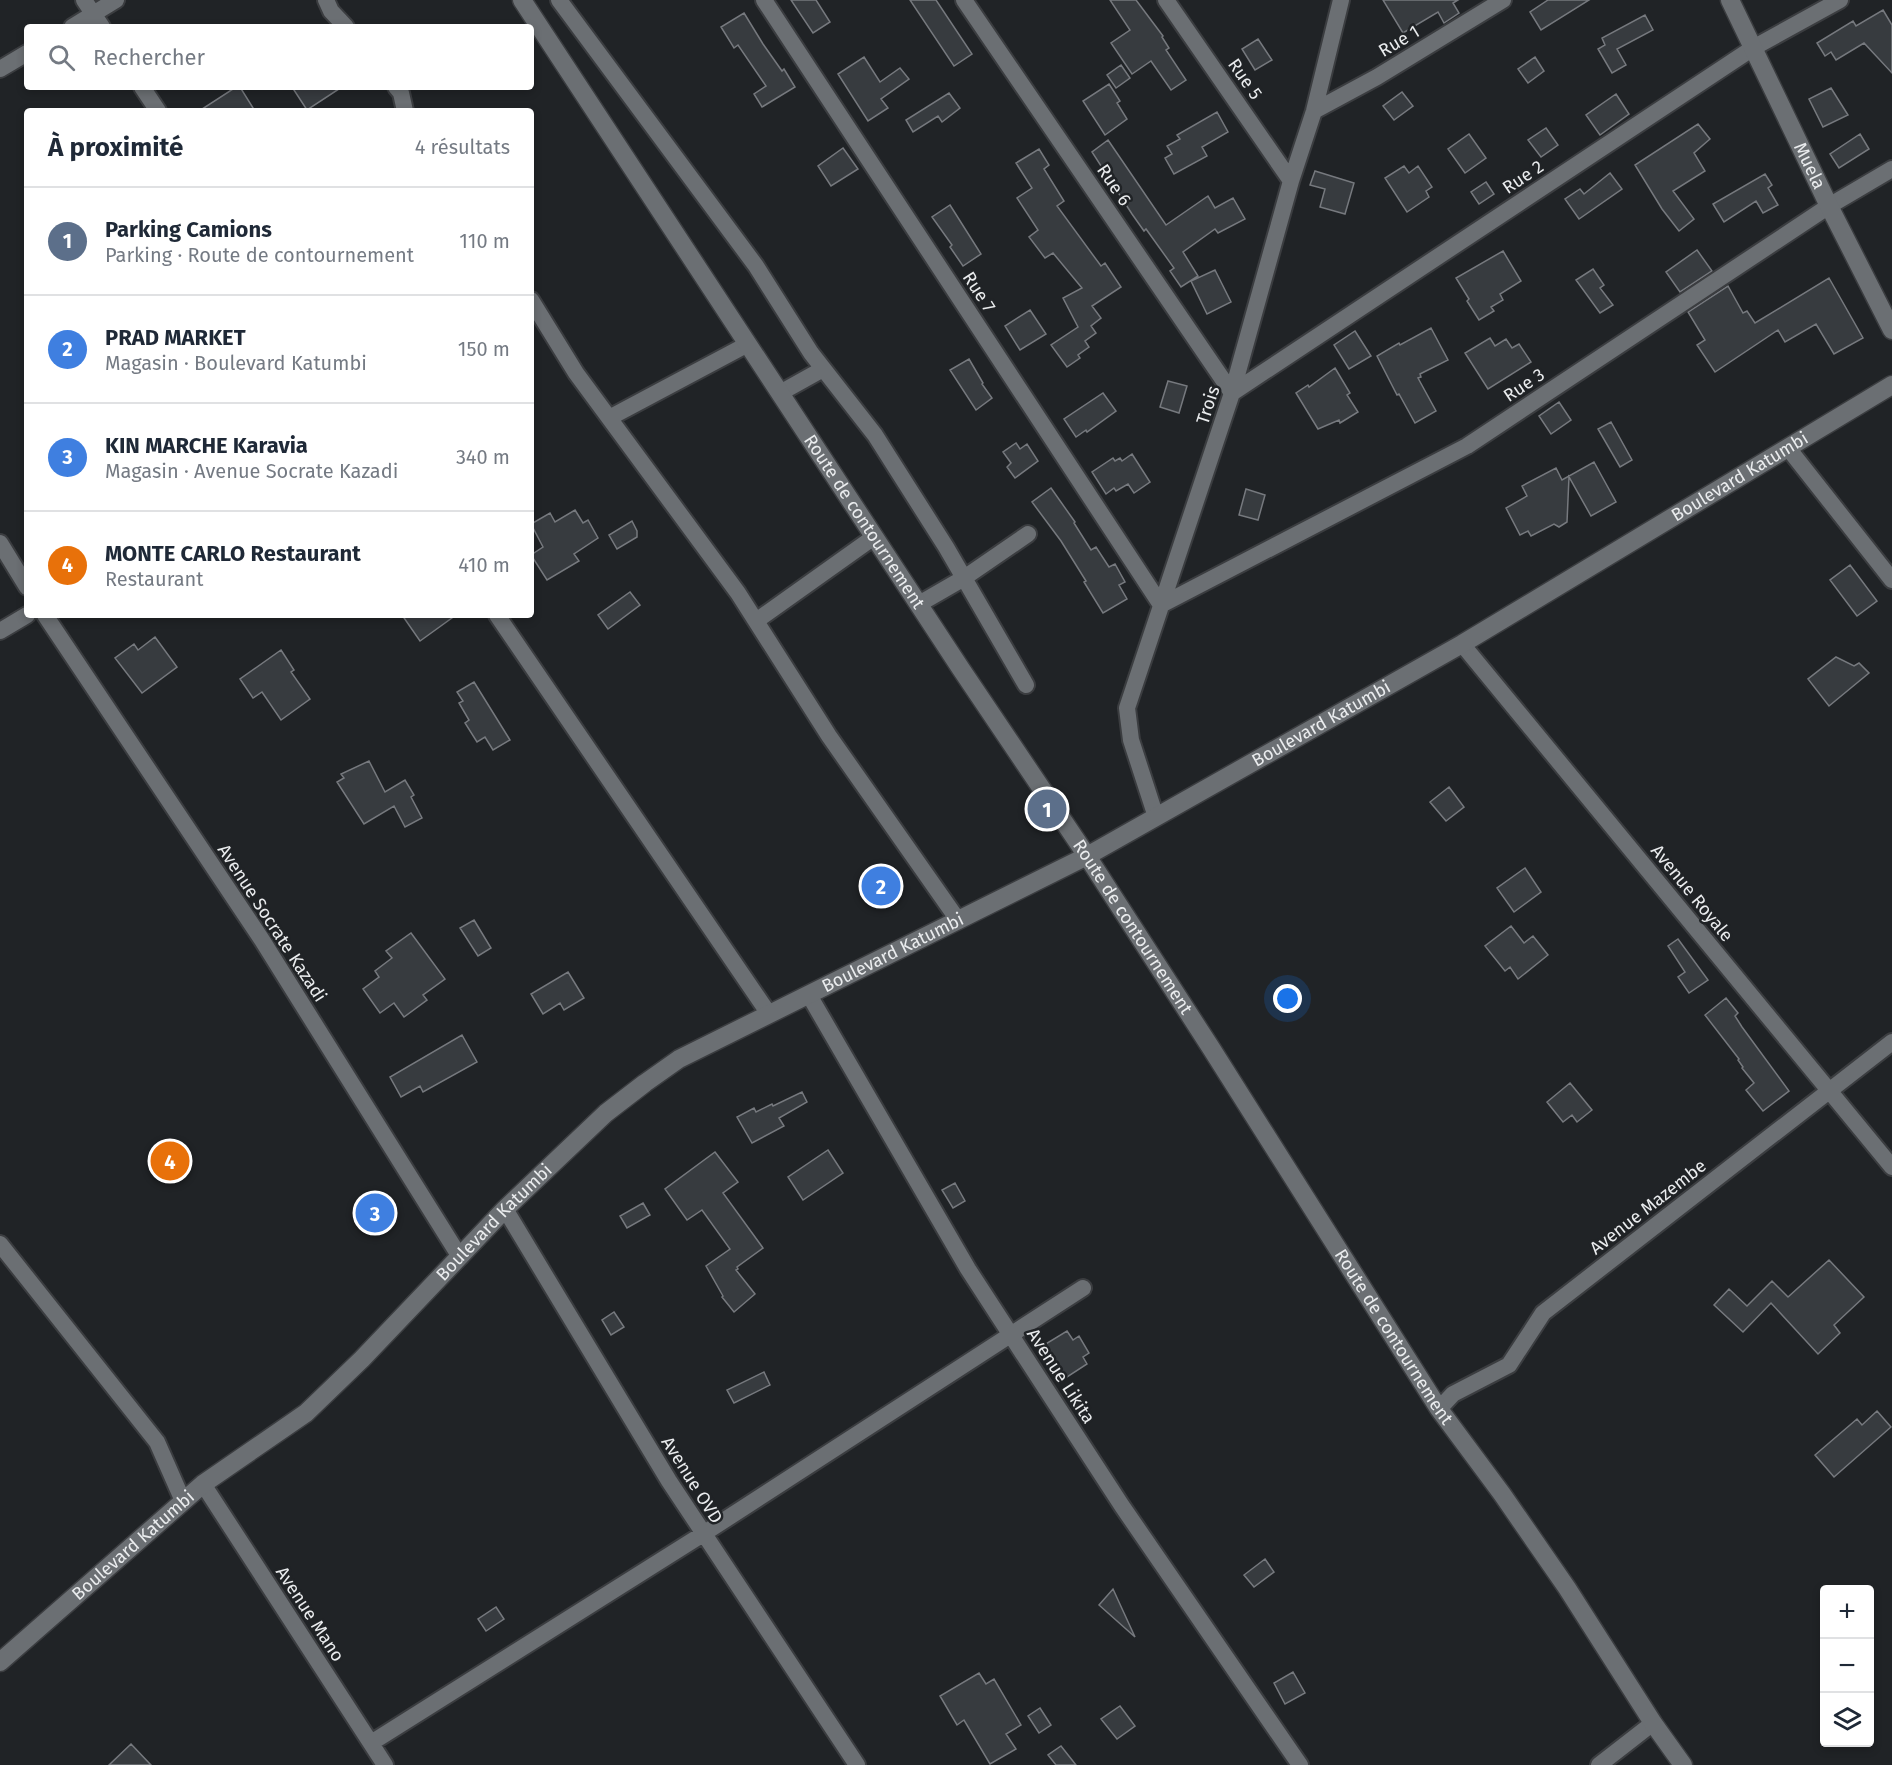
<!DOCTYPE html>
<html lang="fr">
<meta charset="utf-8">
<style>
:root{--surface:#fff;--page:#f6f6f7;--text:#1f2937;--muted:#747a83;--line:#e0e1e3;--accent:#6a6b3a}
body{margin:0;font-family:"Fira Sans",sans-serif;background:var(--page);color:var(--text)}
.controls{position:absolute;right:18px;bottom:18px;display:grid;overflow:hidden;border-radius:6px;box-shadow:0 3px 9px #0003}
.controls button{width:54px;height:54px;display:grid;place-items:center;padding:0;border:0;border-bottom:2px solid var(--line);background:var(--surface);color:var(--text);font:30px sans-serif}
.you{position:absolute;left:1288px;top:999px;width:21px;height:21px;margin:-15px;border:4px solid #fff;border-radius:50%;background:#1a73e8;box-shadow:0 0 0 9px #1a73e833}
.badge{display:grid;place-items:center;width:39px;height:39px;border-radius:50%;background:var(--accent);color:#fff;font-size:20px;font-weight:700}
.pin{position:absolute;translate:-50% -50%;border:3px solid #fff;box-shadow:0 2px 6px #0006}
.list{margin:0;padding:0;list-style:none}
h2{display:flex;justify-content:space-between;align-items:center;height:78px;margin:0;padding:0 24px;font-size:26px}
h2 small{font-size:20px;font-weight:400;color:var(--muted)}
.list li{display:grid;grid-template-columns:39px 1fr auto;gap:18px;align-items:center;box-sizing:border-box;height:108px;padding:0 24px;border-top:2px solid var(--line)}
.list b{display:block;font-size:22px;white-space:nowrap}
.list p{margin:0;font-size:20px;white-space:nowrap;color:var(--muted)}
.list em{font-size:20px;font-style:normal;color:var(--muted)}
.icon{flex:none;width:33px;height:33px;fill:none;stroke:currentColor;stroke-width:2;stroke-linecap:round;stroke-linejoin:round}
.map{position:relative;flex:none;width:1892px;height:1765px;overflow:hidden}
.search{position:absolute;background:var(--surface);box-shadow:0 3px 9px #0003;left:24px;top:24px;width:510px;height:66px;display:flex;align-items:center;gap:15px;box-sizing:border-box;padding:0 21px;border-radius:6px;color:var(--muted);font-size:22px}
.panel{position:absolute;background:var(--surface);box-shadow:0 3px 9px #0003;left:24px;top:108px;width:510px;height:510px;border-radius:6px}
.map>svg:first-child{display:block}
.building{fill:#373b3f;stroke:#76797e;stroke-width:1.5}
.lines{fill:none;stroke-linecap:round;stroke-linejoin:round}
.minor-casing{stroke:#3b3d40;stroke-width:20}
.tertiary-casing{stroke:#3b3d40;stroke-width:21}
.minor{stroke:#6b6f73;stroke-width:16}
.tertiary{stroke:#6b6f73;stroke-width:18}
.labels{text-anchor:middle;stroke-width:5;stroke-linejoin:round;paint-order:stroke}
.street-label{font-size:18px;fill:#eaecee;stroke:#202326}
</style>
<div class="map">
<svg width="1892" height="1765" viewBox="0 0 1892 1765">
<rect width="100%" height="100%" fill="#202326"/>
<!-- building -->
<path class="building" d="M791,0H816L830,22L813,33Z
M910,0H936L972,54L954,66Z
M1110,0H1136L1163,36L1162,37L1169,48L1166,50L1186,80L1171,90L1151,61L1132,74L1111,43L1130,30Z
M1383,0H1458L1453,3L1459,13L1444,23L1438,12L1403,33Z
M1548,0H1589L1541,30L1530,12Z
M1883,10L1892,25V73L1864,43L1836,60L1831,52L1825,56L1817,43L1853,21L1856,26Z
M744,13L763,44L782,71L784,69L795,87L762,107L754,94L766,86L738,45L734,48L721,27Z
M1645,15L1653,30L1617,49L1626,65L1612,73L1598,49L1605,45L1602,38Z
M1258,39L1272,60L1255,70L1242,49Z
M864,57L880,82L900,68L909,79L881,99L888,108L868,121L838,74Z
M1535,57L1544,71L1528,83L1518,69Z
M1121,65L1130,78L1116,88L1107,75Z
M1109,84L1120,101L1117,103L1127,119L1105,135L1083,101Z
M236,87H240L255,111H199Z
M292,87H342L307,110Z
M1831,88L1848,115L1823,127L1809,99Z
M1402,92L1413,106L1394,120L1383,106Z
M949,93L960,108L942,122L938,116L913,132L906,120Z
M1616,94L1629,114L1600,135L1586,115Z
M1217,112L1228,132L1202,147L1207,156L1174,174L1165,158L1172,154L1167,146L1180,139L1177,135Z
M1698,124L1710,139L1694,153L1705,171L1673,191L1694,219L1679,231L1662,209L1635,165Z
M1546,128L1558,145L1541,157L1528,140Z
M1469,134L1486,158L1465,173L1448,149Z
M1860,134L1869,149L1839,168L1830,154Z
M1108,140L1166,225L1208,196L1215,208L1233,198L1245,219L1218,233L1215,229L1183,252L1198,276L1181,287L1170,271L1174,268L1146,229L1144,231L1132,214L1092,152Z
M843,148L858,169L831,186L818,166Z
M1039,149L1049,165L1044,169L1064,201L1057,206L1101,266L1105,263L1121,287L1092,306L1101,318L1091,326L1096,333L1085,341L1089,347L1078,355L1080,358L1067,367L1051,345L1078,327L1063,298L1082,288L1053,253L1045,258L1029,237L1038,230L1017,198L1032,188L1016,163Z
M1404,166L1409,173L1418,166L1432,187L1426,191L1429,197L1407,212L1385,178Z
M1315,171L1354,183L1345,214L1320,207L1325,189L1310,185Z
M1610,173L1622,189L1579,219L1565,199L1580,189L1584,194Z
M1765,174L1772,185L1768,188L1778,205L1763,213L1756,201L1724,222L1713,204Z
M1486,182L1494,194L1479,204L1471,192Z
M950,205L981,254L963,266L950,247L952,245L932,217Z
M1697,250L1712,271L1680,292L1666,272Z
M1503,251L1521,281L1500,294L1503,300L1491,307L1494,311L1479,320L1467,301L1469,299L1456,278Z
M1593,269L1604,285L1600,288L1613,305L1600,313L1576,280Z
M1215,270L1231,302L1207,314L1191,281Z
M1829,278L1863,338L1834,354L1816,324L1785,342L1778,330L1715,372L1697,345L1705,340L1688,312L1728,286L1743,313L1747,311L1755,323Z
M1030,310L1046,334L1020,350L1005,326Z
M1431,328L1448,360L1420,374L1421,377L1418,378L1436,411L1415,423L1399,394L1397,395L1377,356L1399,343L1400,345Z
M1355,331L1371,356L1349,369L1334,345Z
M1490,338L1495,346L1506,339L1512,348L1519,344L1531,362L1488,389L1465,353Z
M969,359L983,383L982,384L992,398L976,410L950,370Z
M1335,368L1350,393L1347,395L1358,412L1340,423L1339,420L1318,429L1296,393L1308,385L1309,387Z
M1168,381L1187,386L1179,413L1160,407Z
M1103,393L1116,411L1087,432L1086,430L1076,437L1064,419Z
M1559,402L1571,420L1551,434L1539,416Z
M1611,422L1632,460L1620,467L1598,429Z
M1016,443L1020,449L1027,444L1038,461L1015,478L1007,467L1011,463L1003,452Z
M1132,454L1150,482L1134,493L1128,484L1116,491L1114,488L1106,494L1092,472L1113,458L1115,461L1120,458L1122,461Z
M1594,462L1616,502L1591,516L1569,477L1567,522L1559,527L1554,524L1531,536L1528,531L1520,535L1506,508L1527,496L1522,486L1556,468L1562,480Z
M1051,488L1075,522L1074,523L1091,550L1096,547L1109,567L1115,564L1125,582L1119,585L1127,599L1103,613L1084,582L1086,581L1061,541L1032,502Z
M1246,489L1265,495L1258,520L1239,515Z
M575,510L583,523L588,520L598,538L574,554L579,561L547,580L531,555L543,547L531,524L550,513L555,522Z
M632,521L637,531V537L617,549L609,535Z
M1850,565L1877,601L1857,616L1830,580Z
M630,592L640,605L608,629L598,615Z
M402,615H456L420,641Z
M155,637L177,667L142,693L115,658L134,644L138,650Z
M281,650L294,670L291,672L310,699L281,720L262,692L253,698L240,679Z
M1836,657L1854,666L1859,663L1869,673L1829,706L1808,679Z
M474,682L510,740L493,750L485,737L477,742L465,723L469,720L459,703L463,701L457,692Z
M369,761L385,792L405,780L414,795L411,797L422,818L405,827L394,806L364,824L337,782L344,778L341,774Z
M1449,787L1464,807L1446,821L1430,802Z
M1525,868L1541,892L1514,912L1497,888Z
M474,920L491,948L478,956L460,928Z
M1511,926L1524,943L1533,936L1548,955L1518,979L1510,967L1505,971L1485,946Z
M411,933L445,979L423,995L427,1000L404,1017L394,1003L380,1013L363,989L379,977L375,971L392,958L386,951Z
M1678,939L1708,980L1689,993L1678,977L1685,972L1668,946Z
M568,972L584,998L564,1010L560,1003L543,1014L531,994Z
M1726,998L1738,1013L1735,1016L1742,1027L1789,1091L1763,1111L1746,1090L1754,1083L1742,1068L1743,1067L1738,1060L1739,1059L1705,1015Z
M462,1035L477,1062L423,1092L420,1086L401,1097L390,1077Z
M1570,1083L1592,1110L1577,1122L1572,1115L1563,1122L1547,1102Z
M802,1092L807,1102L779,1118L784,1126L752,1143L737,1117L754,1108L756,1112L772,1104L773,1106Z
M828,1150L843,1173L803,1200L788,1177Z
M715,1152L738,1182L723,1193L763,1248L737,1267L738,1269L736,1270L755,1294L734,1312L722,1297L723,1296L706,1266L730,1249L702,1210L687,1220L665,1189Z
M955,1183L965,1201L953,1208L942,1190Z
M643,1203L650,1215L627,1228L620,1216Z
M1829,1260L1864,1297L1834,1325L1840,1333L1818,1354L1771,1303L1743,1332L1714,1305L1729,1289L1747,1306L1772,1281L1788,1297Z
M614,1312L624,1327L611,1335L602,1320Z
M1067,1331L1073,1340L1079,1336L1089,1353L1083,1357L1087,1364L1064,1379L1044,1345Z
M764,1372L770,1385L734,1403L727,1390Z
M1877,1411L1891,1427L1834,1477L1815,1455L1857,1419L1862,1425Z
M1265,1559L1274,1572L1254,1587L1244,1575Z
M1113,1589L1135,1637L1099,1605Z
M496,1607L504,1619L486,1631L478,1619Z
M1293,1672L1305,1693L1285,1704L1274,1683Z
M979,1673L986,1684L994,1679L1021,1725L1006,1734L1016,1749L990,1764L964,1720L957,1725L940,1696Z
M1120,1706L1135,1726L1117,1739L1101,1719Z
M1040,1708L1051,1725L1039,1733L1028,1716Z
M131,1744L151,1765H109Z
M1061,1746L1076,1765H1056L1048,1755Z"/>
<g class="lines">
<!-- minor casing -->
<g class="minor-casing">
<path id="minor" d="M84,0L102,27
M326,0L331,11L346,27
M559,0L756,266L811,353L875,435L946,547L1026,685
M764,0L1161,605L1467,446L1829,206L1892,169
M964,0L1232,393L1753,48L1840,0
M1166,0L1291,181
M72,27L116,0
M0,69L27,53
M142,87L158,111
M396,87L401,93L405,111
M1314,111L1377,77L1503,0
M531,300L576,373L738,593L829,736L958,920
M780,393L823,369
M609,418L748,344
M1788,448L1892,580
M0,543L27,587
M919,604L964,578L1028,534
M45,615L262,940L460,1257
M497,615L769,1014
M756,621L874,537
M0,631L27,615
M1462,644L1892,1167
M1156,817L1131,740L1127,708L1232,393L1291,181L1314,111L1341,0
M809,995L968,1269L1122,1506L1300,1765
M505,1209L669,1481L857,1765
M0,1244L157,1442L183,1501
M1439,1409L1453,1394L1509,1365L1543,1313L1892,1042
M203,1484L385,1765
M371,1743L703,1534L1083,1288
M1599,1765L1653,1723"/>
</g>
<!-- tertiary casing -->
<g class="tertiary-casing">
<g id="tertiary">
<path id="s1" d="M522,0L961,669L1087,856L1211,1048L1439,1409L1502,1494L1567,1588L1653,1723L1683,1765"/>
<path id="s2" d="M1730,0L1829,206L1892,330"/>
<path id="s3" d="M0,1662L203,1484L306,1413L362,1359L505,1209L606,1113L645,1083L679,1059L1087,856L1462,644L1892,385"/>
</g>
</g>
<!-- minor -->
<use href="#minor" class="minor"/>
<!-- tertiary -->
<use href="#tertiary" class="tertiary"/>
</g>
<g class="labels">
<!-- street labels -->
<g class="street-label">
<text transform="translate(1399 41) rotate(-31)" y="6">Rue 1</text>
<text transform="translate(1245 79) rotate(55)" y="6">Rue 5</text>
<text dy="6" stroke="none"><textPath href="#s2" startOffset="184">Muela</textPath></text>
<text transform="translate(1523 177) rotate(-34)" y="6">Rue 2</text>
<text transform="translate(1114 185) rotate(56)" y="6">Rue 6</text>
<text transform="translate(979 292) rotate(57)" y="6">Rue 7</text>
<text transform="translate(1524 385) rotate(-34)" y="6">Rue 3</text>
<text transform="translate(1208 405) rotate(-72)" y="6">Trois</text>
<text dy="6" stroke="none"><textPath href="#s3" startOffset="2121">Boulevard Katumbi</textPath></text>
<text dy="6" stroke="none"><textPath href="#s1" startOffset="624">Route de contournement</textPath></text>
<text dy="6" stroke="none"><textPath href="#s3" startOffset="1635">Boulevard Katumbi</textPath></text>
<text transform="translate(1692 893) rotate(51)" y="6">Avenue Royale</text>
<text transform="translate(272 923) rotate(57)" y="6">Avenue Socrate Kazadi</text>
<text dy="6" stroke="none"><textPath href="#s1" startOffset="1110">Route de contournement</textPath></text>
<text dy="6" stroke="none"><textPath href="#s3" startOffset="1149">Boulevard Katumbi</textPath></text>
<text transform="translate(1648 1207) rotate(-38)" y="6">Avenue Mazembe</text>
<text dy="6" stroke="none"><textPath href="#s3" startOffset="663">Boulevard Katumbi</textPath></text>
<text dy="6" stroke="none"><textPath href="#s1" startOffset="1596">Route de contournement</textPath></text>
<text transform="translate(1061 1376) rotate(57)" y="6">Avenue Likita</text>
<text transform="translate(692 1480) rotate(58)" y="6">Avenue OVD</text>
<text dy="6" stroke="none"><textPath href="#s3" startOffset="177">Boulevard Katumbi</textPath></text>
<text transform="translate(310 1614) rotate(57)" y="6">Avenue Mano</text>
</g>
</g>
</svg>
<div class="controls">
<button>+</button>
<button>−</button>
<button><svg class="icon" aria-label="layers" viewBox="0 0 24 24"><path d="M12 4l9 5-9 5-9-5zM3 14l9 5 9-5"/></svg></button>
</div>
<div class="you"></div>
<div class="pin badge" style="left:1047px;top:809px;background:#5c6f8a">1</div>
<div class="pin badge" style="left:881px;top:886px;background:#3f7fe0">2</div>
<div class="pin badge" style="left:375px;top:1213px;background:#3f7fe0">3</div>
<div class="pin badge" style="left:170px;top:1161px;background:#e8710a">4</div>
<div class="search"><svg class="icon" aria-label="search" viewBox="0 0 24 24"><circle cx="10" cy="10" r="6"/><path d="M15 15l6 6"/></svg>Rechercher</div>
<section class="panel">
<h2>À proximité<small>4 résultats</small></h2>
<ul class="list">
<li><span class="badge" style="background:#5c6f8a">1</span><div><b>Parking Camions</b><p>Parking · Route de contournement</p></div><em>110 m</em></li>
<li><span class="badge" style="background:#3f7fe0">2</span><div><b>PRAD MARKET</b><p>Magasin · Boulevard Katumbi</p></div><em>150 m</em></li>
<li><span class="badge" style="background:#3f7fe0">3</span><div><b>KIN MARCHE Karavia</b><p>Magasin · Avenue Socrate Kazadi</p></div><em>340 m</em></li>
<li><span class="badge" style="background:#e8710a">4</span><div><b>MONTE CARLO Restaurant</b><p>Restaurant</p></div><em>410 m</em></li>
</ul>
</section>
</div>
